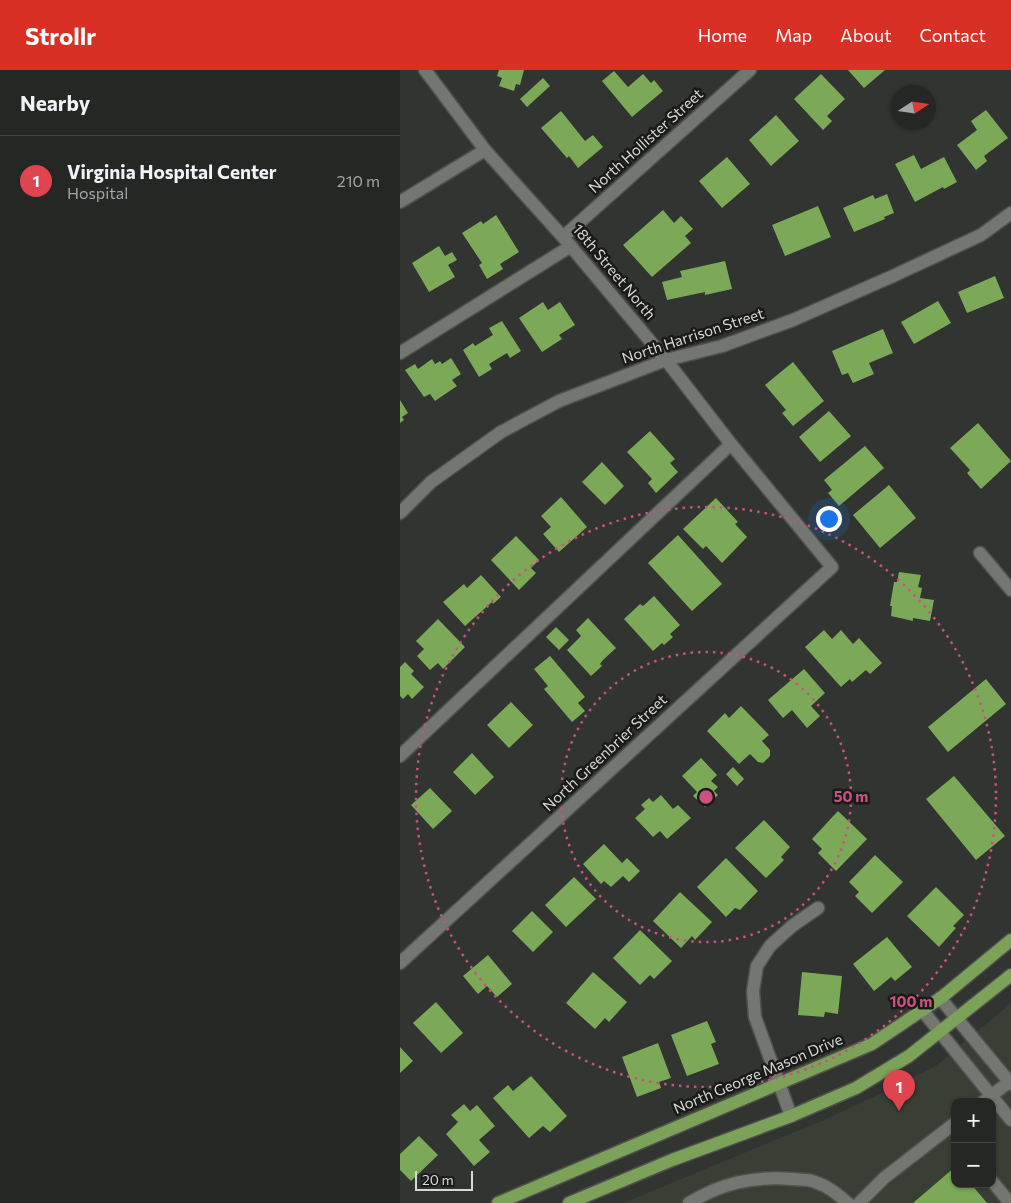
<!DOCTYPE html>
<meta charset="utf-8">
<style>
:root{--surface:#252724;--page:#313331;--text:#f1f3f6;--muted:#a3a5a6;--line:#424441;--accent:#d93025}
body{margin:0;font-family:Commissioner,sans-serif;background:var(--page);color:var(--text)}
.controls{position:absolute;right:15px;bottom:15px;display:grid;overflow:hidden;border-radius:10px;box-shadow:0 1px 4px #0004}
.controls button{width:45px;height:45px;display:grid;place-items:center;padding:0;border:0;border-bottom:1px solid var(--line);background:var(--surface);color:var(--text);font:25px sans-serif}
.compass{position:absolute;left:491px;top:15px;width:45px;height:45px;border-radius:50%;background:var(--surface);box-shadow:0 1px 4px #0004;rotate:78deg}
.scale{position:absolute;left:15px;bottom:12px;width:58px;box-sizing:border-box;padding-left:5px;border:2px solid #d8d9d7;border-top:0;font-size:14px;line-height:18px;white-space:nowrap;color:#d8d9d7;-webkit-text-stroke:4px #1a1b19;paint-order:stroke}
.you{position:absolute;left:428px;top:448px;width:18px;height:18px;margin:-12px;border:4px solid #fff;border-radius:50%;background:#1a73e8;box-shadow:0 0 0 8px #1a73e833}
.badge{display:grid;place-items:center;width:32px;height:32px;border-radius:50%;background:var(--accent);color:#fff;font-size:16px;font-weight:700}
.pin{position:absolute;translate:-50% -41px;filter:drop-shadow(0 1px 2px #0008)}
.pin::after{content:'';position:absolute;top:26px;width:18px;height:15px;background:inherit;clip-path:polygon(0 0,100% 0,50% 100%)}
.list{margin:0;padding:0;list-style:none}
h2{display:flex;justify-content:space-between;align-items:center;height:65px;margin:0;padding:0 20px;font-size:21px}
h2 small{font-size:16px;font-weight:400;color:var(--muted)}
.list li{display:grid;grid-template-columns:32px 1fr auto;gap:15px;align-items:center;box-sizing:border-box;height:90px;padding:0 20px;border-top:1px solid var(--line)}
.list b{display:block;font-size:19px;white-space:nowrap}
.list p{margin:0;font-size:16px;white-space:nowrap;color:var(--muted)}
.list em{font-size:16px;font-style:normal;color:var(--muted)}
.map{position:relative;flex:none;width:611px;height:1133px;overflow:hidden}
header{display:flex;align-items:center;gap:30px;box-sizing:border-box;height:70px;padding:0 25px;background:var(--accent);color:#fff}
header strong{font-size:24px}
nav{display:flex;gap:28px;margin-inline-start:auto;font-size:18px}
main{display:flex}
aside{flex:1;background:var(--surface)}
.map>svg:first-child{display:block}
.built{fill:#393f35;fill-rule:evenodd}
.building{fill:#7ca958}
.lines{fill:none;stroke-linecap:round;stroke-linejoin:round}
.minor-casing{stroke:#4e514d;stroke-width:15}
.major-casing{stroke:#4e514d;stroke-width:15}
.minor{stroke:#737671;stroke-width:12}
.major{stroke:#7ba258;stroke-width:12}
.ring{fill:none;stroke:#c95280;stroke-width:2.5;stroke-dasharray:2.5 5}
.labels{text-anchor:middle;stroke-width:5;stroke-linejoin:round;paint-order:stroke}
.street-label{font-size:15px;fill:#d8d9d7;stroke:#1a1b19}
.centre{fill:#c95280;stroke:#1a1b19;stroke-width:2.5}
.ring-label{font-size:15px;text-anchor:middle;font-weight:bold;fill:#c95280;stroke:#1a1b19;stroke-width:5;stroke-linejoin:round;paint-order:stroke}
</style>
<header>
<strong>Strollr</strong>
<nav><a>Home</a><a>Map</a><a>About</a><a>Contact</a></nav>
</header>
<main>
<aside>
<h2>Nearby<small></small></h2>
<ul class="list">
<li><span class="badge" style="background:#e0444e">1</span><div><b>Virginia Hospital Center</b><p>Hospital</p></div><em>210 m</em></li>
</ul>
</aside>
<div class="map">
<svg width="611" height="1133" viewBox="0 0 611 1133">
<rect width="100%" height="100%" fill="#313430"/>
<!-- built -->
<path class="built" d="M611,933V1133H223L424,1050L499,1015L536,996ZM555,1032H592V1114H555Z"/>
<!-- building -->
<path class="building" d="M99,0H124L120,15L116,14L114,21L99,16L102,8L97,6Z
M448,0H485L464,18Z
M214,1L228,17L243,4L251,13L254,10L263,21L232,47L202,11Z
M421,4L445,29L427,46L432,51L423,60L394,29Z
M143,8L150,16L127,37L120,29Z
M586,40L608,68L584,86L587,91L576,100L557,75L577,60L571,51Z
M161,41L185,71L193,65L203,77L178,98L169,86L167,88L141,58Z
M376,45L399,71L371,96L349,70Z
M514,85L521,99L544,87L557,112L544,119L543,117L515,132L495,94Z
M327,87L350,114L322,138L299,111Z
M487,124L494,143L484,147L485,149L454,162L443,138L473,125L475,129Z
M418,136L431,167L385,186L372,155Z
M263,140L274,153L281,146L293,159L285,166L291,173L252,207L223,175Z
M96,145L119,182L100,194L103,199L87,209L79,195L82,193L62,163L81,151L83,154Z
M39,176L45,186L52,182L57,190L48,195L55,207L29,222L12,193Z
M325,191L332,219L305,225V222L267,230L262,212L282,207L280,201Z
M595,206L604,228L567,243L558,222Z
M538,231L551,253L514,274L501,252Z
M143,232L148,240L160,232L175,255L159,265L162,269L142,282L119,248Z
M102,251L121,281L110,288L107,283L89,294L92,299L79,307L63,280L73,273L75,276L93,265L89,258Z
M483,259L493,283L469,293L474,304L453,313L448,303L442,305L432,281Z
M51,288L61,304L52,310L57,316L35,331L30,324L24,327L5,300L15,294L18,299L32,289L35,294L40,291L42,294Z
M393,292L424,331L393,356L382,343L386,340L365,315Z
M0,330L8,343L2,347L4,350L0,353Z
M429,341L451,366L420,392L399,367Z
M578,353L611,391L581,419L567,403L570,400L550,378Z
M250,361L275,389L270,393L278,402L256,423L248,413L252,409L227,382Z
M465,376L484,398L439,436L428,423L432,420L424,410Z
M202,392L224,416L205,435L182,412Z
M489,415L516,448L480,478L453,445Z
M161,427L187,457L159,482L143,464L151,457L141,446Z
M316,428L338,452L335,454L347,467L322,493L306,476L303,479L283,459Z
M278,465L322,514L292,541L248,493Z
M116,466L139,490L131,498L136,503L119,520L91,490Z
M499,502L521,505L518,517L522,518L520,528L534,530L530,551L513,548V551L491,546L492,536H490L494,512H497Z
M81,505L101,527L93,534L92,532L65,556L43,532L64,514L67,518Z
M254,526L280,555L270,564L273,567L264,575L262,573L253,581L224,549L240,534L243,536Z
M188,548L216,578L203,590L200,594L202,596L191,606L167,580L181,566L176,560Z
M38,549L65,577L43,599L38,593L30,600L17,586L24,579L16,571Z
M156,557L169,570L159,580L146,567Z
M424,560L432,569L441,560L453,574L459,568L482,593L470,604L466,600L452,612L450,609L441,617L405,577Z
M150,586L185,627L178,633L185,641L172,652L144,619L148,616L134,599Z
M5,592L14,601L11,604L24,617L12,629L8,624L3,629L0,626V597Z
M404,599L425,623L411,636L420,646L407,658L392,640L383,648L368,630Z
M586,609L606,634L548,682L528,657Z
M111,632L133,655L109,678L87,655Z
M341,636L369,665L362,671L370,680V686L363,693L358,692L350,684L339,694L307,661L325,643L329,648Z
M72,683L94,707L75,725L53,702Z
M301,688L317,705L311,711L318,717L314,721L318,725L305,737L293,726L297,722L282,706Z
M333,697L344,709L337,716L326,704Z
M554,706L605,766L576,790L526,729Z
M30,718L52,741L33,759L11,735Z
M261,725L273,739L278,735L291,748L267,769L260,761L253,767L235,748L245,739L241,735L249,728L253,732Z
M438,741L467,769L436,801L418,783L422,779L412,769Z
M364,750L390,777L381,787L384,790L366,808L335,778Z
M204,774L222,793L227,788L240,801L229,812L223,806L211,817L204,811L201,814L183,794Z
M475,785L503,812L472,843L455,826L459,822L449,812Z
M326,788L358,821L340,840L335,838L326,847L297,817Z
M174,807L196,829L166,857L145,835Z
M536,817L564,845L553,856L556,858L539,877L507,846Z
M280,822L312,852L295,870L292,866L281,878L253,851Z
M132,841L153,862L133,882L112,861Z
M240,860L272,891L254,909L250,905L240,915L213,888Z
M487,867L512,897L495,911L491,907L474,921L453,894Z
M88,885L112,914L97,927L87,916L78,924L63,906Z
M193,902L227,932L209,952L205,948L195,959L166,933Z
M402,902L442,906L438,944L425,942L424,947L398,945Z
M36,932L63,963L41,983L13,953Z
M307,951L316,972L311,974L319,994L287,1006L271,965Z
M258,973L271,1008L259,1012L261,1018L237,1027L222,987Z
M0,977L13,991L0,1003Z
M131,1006L167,1046L150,1062L143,1056L129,1068L93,1028L108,1015L113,1021Z
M64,1034L70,1041L77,1035L95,1056L79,1070L90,1082L74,1096L46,1064L58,1052L51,1045Z
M19,1066L38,1085L11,1111L0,1100V1084Z
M555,1097V1114H571L587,1133H513Z"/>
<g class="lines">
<!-- minor casing -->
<g class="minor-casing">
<path id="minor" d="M0,132L85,80
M163,167L350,0
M0,283L171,176
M0,443L31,412L101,362L159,331L266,290L322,276L393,250L493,206L581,165L611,143
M580,483L611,520
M0,686L331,374
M0,893L432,497L331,374L266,290L163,167L85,80L25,0
M540,928L611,1014
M522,940L611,1050
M583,1032L609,1012
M391,1046L355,947L353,921L357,896L370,876L392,856L418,838
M592,1111L610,1133
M289,1133C322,1113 353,1106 392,1109C400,1110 409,1109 415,1112C428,1116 437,1124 448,1133
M459,1133L484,1108L555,1053"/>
</g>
<!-- major casing -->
<g class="major-casing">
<path id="major" d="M98,1133L472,974L542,927L611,870
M169,1133L272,1090L391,1046L456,1018L509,986L611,905"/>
</g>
<!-- minor -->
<use href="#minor" class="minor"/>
<!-- major -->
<use href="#major" class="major"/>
</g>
<!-- distance rings -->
<g class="ring">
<circle cx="306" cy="727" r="145"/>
<circle cx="306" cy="727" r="290"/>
</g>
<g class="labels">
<!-- street labels -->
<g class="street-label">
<text transform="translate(246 71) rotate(-42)" y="5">North Hollister Street</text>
<text transform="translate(214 202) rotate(50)" y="5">18th Street North</text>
<text transform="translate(293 266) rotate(-18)" y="5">North Harrison Street</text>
<text transform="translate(205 683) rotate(-43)" y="5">North Greenbrier Street</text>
<text transform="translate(358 1004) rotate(-23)" y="5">North George Mason Drive</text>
</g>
</g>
<circle cx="306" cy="727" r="8" class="centre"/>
<g class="ring-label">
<text x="451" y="732">50 m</text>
<text x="511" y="937">100 m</text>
</g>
</svg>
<div class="controls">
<button>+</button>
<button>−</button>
</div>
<svg class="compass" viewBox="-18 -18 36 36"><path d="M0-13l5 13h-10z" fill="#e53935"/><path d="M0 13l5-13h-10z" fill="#a3a5a6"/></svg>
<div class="scale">20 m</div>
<div class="you"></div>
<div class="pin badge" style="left:499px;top:1041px;background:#e0444e">1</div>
</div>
</main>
